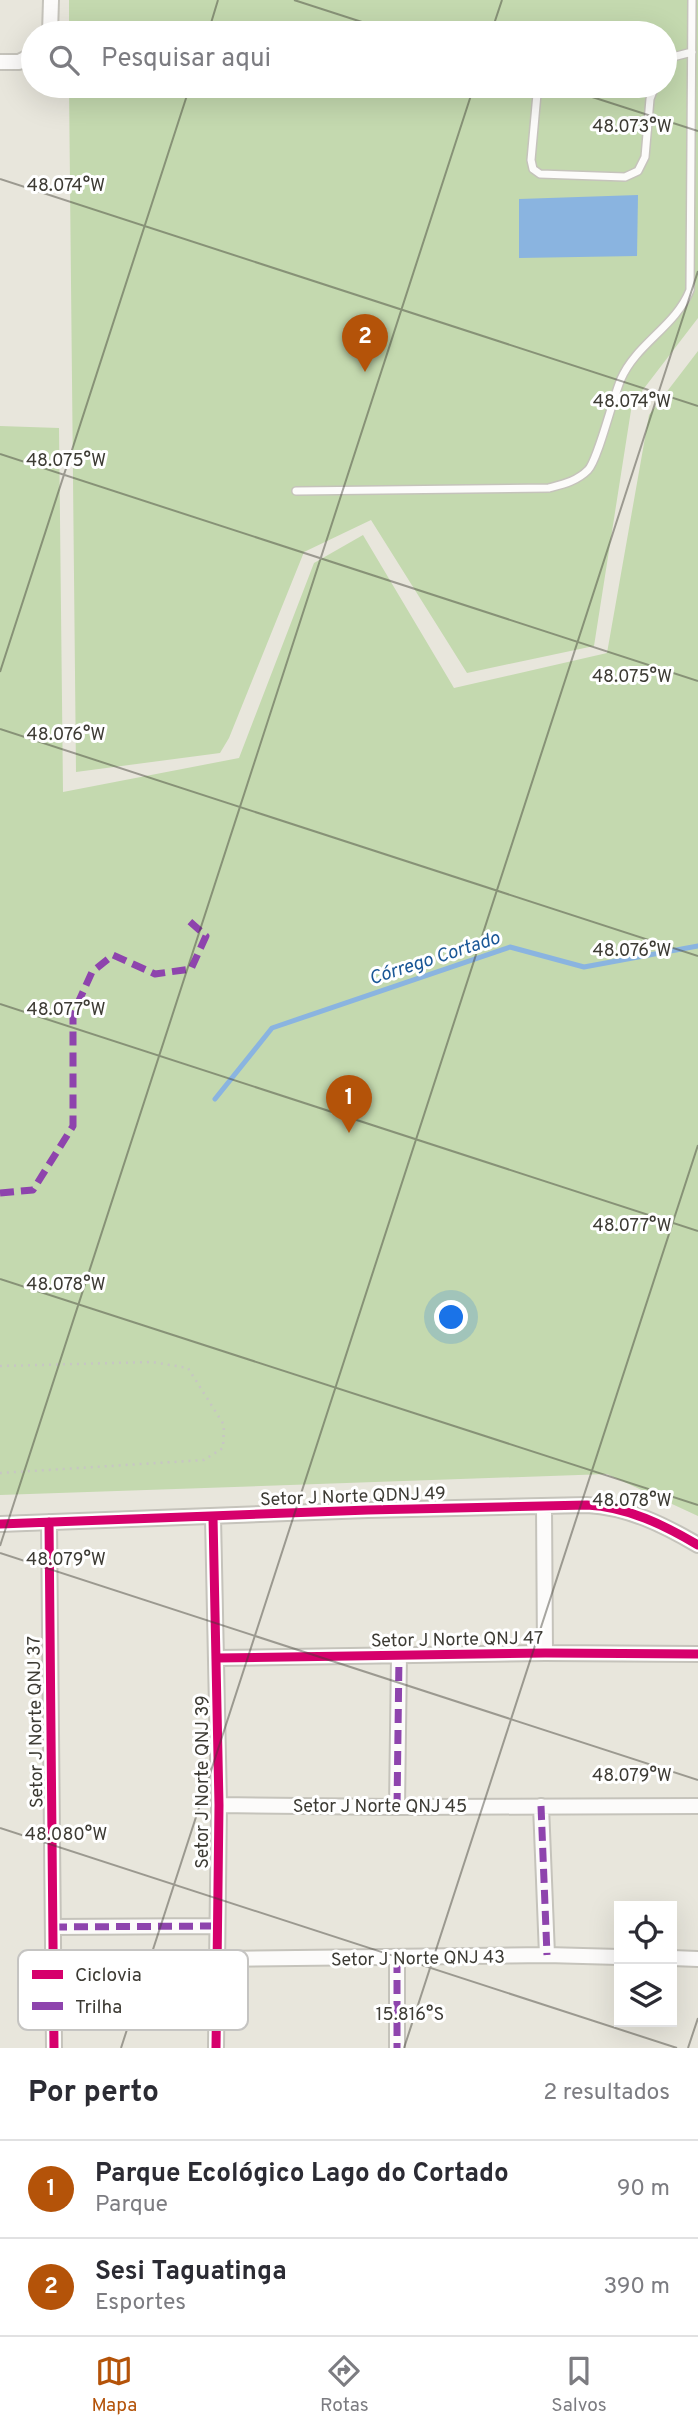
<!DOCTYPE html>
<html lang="pt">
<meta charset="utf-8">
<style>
:root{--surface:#fff;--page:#f2f2f3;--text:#2b2b33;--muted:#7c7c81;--line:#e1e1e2;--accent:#b45309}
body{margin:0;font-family:Overpass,sans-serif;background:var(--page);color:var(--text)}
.controls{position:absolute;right:21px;bottom:21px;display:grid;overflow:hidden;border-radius:0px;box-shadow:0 7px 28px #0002}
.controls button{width:63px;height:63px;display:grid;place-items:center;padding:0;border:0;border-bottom:2px solid var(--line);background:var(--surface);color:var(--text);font:35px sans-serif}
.you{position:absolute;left:452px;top:1318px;width:24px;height:24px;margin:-18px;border:5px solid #fff;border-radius:50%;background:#1a73e8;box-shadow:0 0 0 10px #1a73e833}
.badge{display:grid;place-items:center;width:46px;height:46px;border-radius:50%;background:var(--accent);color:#fff;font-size:23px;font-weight:700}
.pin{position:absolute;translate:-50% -58px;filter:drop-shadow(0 2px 4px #0008)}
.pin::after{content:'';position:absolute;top:37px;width:24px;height:21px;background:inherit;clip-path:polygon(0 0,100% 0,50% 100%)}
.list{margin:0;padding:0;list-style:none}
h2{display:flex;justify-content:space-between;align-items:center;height:91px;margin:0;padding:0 28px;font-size:30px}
h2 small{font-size:23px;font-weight:400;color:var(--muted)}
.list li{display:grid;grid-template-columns:46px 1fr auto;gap:21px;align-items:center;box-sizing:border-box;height:98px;padding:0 28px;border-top:2px solid var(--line)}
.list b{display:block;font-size:26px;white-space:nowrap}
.list p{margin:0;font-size:23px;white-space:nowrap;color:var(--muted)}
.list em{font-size:23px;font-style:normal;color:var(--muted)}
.icon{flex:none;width:38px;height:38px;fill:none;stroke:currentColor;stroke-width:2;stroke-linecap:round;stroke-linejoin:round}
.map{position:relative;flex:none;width:698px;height:2048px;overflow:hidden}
.search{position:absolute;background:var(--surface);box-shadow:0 7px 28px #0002;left:21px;right:21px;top:21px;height:77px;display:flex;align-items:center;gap:18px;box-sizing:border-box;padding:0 24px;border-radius:38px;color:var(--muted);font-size:26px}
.sheet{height:287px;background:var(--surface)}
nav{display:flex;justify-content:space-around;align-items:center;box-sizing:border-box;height:98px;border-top:2px solid var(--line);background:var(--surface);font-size:19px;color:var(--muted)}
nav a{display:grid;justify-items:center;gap:4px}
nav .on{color:var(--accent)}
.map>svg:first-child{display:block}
.green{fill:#c4d9af}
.water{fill:#8ab4e0}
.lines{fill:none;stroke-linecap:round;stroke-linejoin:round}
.stream{stroke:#8ab4e0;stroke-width:5}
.lane-casing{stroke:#c5c3bb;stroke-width:10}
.street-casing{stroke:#c5c3bb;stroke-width:18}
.path{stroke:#c7c6c3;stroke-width:2.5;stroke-dasharray:2 5;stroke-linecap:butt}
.lane{stroke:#fcfbfa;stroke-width:7}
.street{stroke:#fcfbfa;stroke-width:14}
.quiet{stroke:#8e44ad;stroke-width:7;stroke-dasharray:14 7;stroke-linecap:butt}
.cycleway-casing{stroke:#fff;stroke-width:13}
.cycleway{stroke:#d6006c;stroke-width:9}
.ticks{fill:none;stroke:#3d3b34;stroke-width:2;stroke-opacity:0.45}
.labels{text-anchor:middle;stroke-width:6;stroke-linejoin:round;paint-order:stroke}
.street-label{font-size:18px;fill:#3d3b34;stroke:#fff}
.water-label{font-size:19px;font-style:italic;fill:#1a5796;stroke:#fff}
.key{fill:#fff;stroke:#c5c4c2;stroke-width:2}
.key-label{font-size:19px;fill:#3d3b34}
.ticks-label{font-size:18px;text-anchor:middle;fill:#3d3b34;stroke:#fff;stroke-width:6;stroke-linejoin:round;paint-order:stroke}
</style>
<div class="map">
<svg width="698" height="2048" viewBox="0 0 698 2048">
<rect width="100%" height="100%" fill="#e8e6dc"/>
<!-- green -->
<path class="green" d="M69,0H698V318L632,404L594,646L467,673L371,520L304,552L229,738L220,753L76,772L69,86H665V33H69Z
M698,351V1516L607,1474L0,1495V426L59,428L63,792L239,758L314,563L363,535L454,688L607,653L649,415Z"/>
<!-- water -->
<path class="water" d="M638,195L637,256L519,258V199Z"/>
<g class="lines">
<!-- stream -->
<path class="stream" d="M215,1099L272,1028L510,947L584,967L698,946"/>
<!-- lane casing -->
<g class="lane-casing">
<path id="lane" d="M665,59L692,52
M545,86L537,94L531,160L533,169L540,174L625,177L638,171L645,157L650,99L655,86
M296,491L549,488C564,484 577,481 588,470C598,460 613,397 621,379C636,344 676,326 690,290L692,0"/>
</g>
<!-- street casing -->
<g class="street-casing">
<path id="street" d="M50,33L51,0
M0,62H19L33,55
M544,1506L545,1653
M213,1517L219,1805L216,2048
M49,1522L54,2048
M0,1524L368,1510L587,1505C628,1507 664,1525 698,1545
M217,1658L545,1653L698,1654
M219,1805L397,1807L698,1806
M541,1806L547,1955
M397,1807L399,1656
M53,1927L217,1926
M672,1958L698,1959
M218,1959L547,1955L619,1957
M397,1959V2048"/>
</g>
<!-- path -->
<path class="path" d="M0,1366L152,1362L188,1368L224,1425L223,1448L204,1460L0,1473"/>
<!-- lane -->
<use href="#lane" class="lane"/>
<!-- street -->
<use href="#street" class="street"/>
<!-- quiet -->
<path class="quiet" d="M0,1193L33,1190L73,1126V1014L92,972L113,955L155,974L191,969L206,936L188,920
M541,1806L547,1955
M397,1807L399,1656
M53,1927L217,1926
M397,1959V2048"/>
<!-- cycleway casing -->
<g class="cycleway-casing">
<path id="cycleway" d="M213,1517L219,1805L216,2048
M49,1522L54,2048
M0,1524L368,1510L587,1505C628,1507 664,1525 698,1545
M217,1658L545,1653L698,1654"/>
</g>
<!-- cycleway -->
<use href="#cycleway" class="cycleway"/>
</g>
<!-- ticks -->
<path class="ticks" d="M294,0L396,33M208,33L218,0M491,33L502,0M558,86L698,131M0,179L698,406M0,454L698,681M0,672L190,86M0,729L698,956M0,1004L698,1231M0,1279L698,1505M0,1546L474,86M0,1553L698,1780M0,1828L677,2048M121,2048L698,271M404,2048L698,1145M688,2048L698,2018"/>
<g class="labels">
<!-- street labels -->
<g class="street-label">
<text transform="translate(353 1496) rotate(-2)" y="6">Setor J Norte QDNJ 49</text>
<text transform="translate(457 1639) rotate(-1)" y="6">Setor J Norte QNJ 47</text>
<text transform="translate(35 1722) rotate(-91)" y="6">Setor J Norte QNJ 37</text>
<text transform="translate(202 1782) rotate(-90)" y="6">Setor J Norte QNJ 39</text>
<text x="380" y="1812">Setor J Norte QNJ 45</text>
<text transform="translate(418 1958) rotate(-1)" y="6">Setor J Norte QNJ 43</text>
</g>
<!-- water labels -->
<g class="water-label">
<text transform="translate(434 957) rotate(-18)" y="7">Córrego Cortado</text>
</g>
</g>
<!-- legend -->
<rect x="18" y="1950" width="230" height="80" rx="10" class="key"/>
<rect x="32" y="1970" width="31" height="9" fill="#d6006c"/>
<rect x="32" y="2002" width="31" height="8" fill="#8e44ad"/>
<g class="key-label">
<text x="75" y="1981">Ciclovia</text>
<text x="75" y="2013">Trilha</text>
</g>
<g class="ticks-label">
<text x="632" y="132">48.073°W</text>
<text x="66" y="191">48.074°W</text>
<text x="632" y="407">48.074°W</text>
<text x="66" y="466">48.075°W</text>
<text x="632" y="682">48.075°W</text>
<text x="66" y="740">48.076°W</text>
<text x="632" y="956">48.076°W</text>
<text x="66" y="1015">48.077°W</text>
<text x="632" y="1231">48.077°W</text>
<text x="66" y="1290">48.078°W</text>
<text x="632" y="1506">48.078°W</text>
<text x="66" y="1565">48.079°W</text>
<text x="632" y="1781">48.079°W</text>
<text x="66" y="1840">48.080°W</text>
<text x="410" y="2020">15.816°S</text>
</g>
</svg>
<div class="controls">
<button><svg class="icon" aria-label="locate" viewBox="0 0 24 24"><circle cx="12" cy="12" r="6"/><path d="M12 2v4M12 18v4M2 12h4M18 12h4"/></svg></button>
<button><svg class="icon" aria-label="layers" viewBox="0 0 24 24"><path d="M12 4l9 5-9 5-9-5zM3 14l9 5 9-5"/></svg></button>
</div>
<div class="you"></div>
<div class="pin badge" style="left:349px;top:1133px">1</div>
<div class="pin badge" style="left:365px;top:372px">2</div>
<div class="search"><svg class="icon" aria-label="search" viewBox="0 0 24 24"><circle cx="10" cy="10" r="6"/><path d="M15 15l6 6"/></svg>Pesquisar aqui</div>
</div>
<section class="sheet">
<h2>Por perto<small>2 resultados</small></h2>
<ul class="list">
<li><span class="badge">1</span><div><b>Parque Ecológico Lago do Cortado</b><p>Parque</p></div><em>90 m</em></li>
<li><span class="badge">2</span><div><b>Sesi Taguatinga</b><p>Esportes</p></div><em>390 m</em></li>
</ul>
</section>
<nav>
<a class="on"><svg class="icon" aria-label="map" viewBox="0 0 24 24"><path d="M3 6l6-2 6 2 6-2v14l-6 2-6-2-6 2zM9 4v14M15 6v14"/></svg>Mapa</a>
<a><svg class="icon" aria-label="directions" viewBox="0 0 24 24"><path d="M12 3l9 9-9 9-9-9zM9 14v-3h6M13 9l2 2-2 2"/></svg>Rotas</a>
<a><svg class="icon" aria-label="saved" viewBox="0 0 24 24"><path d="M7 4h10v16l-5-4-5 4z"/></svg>Salvos</a>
</nav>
